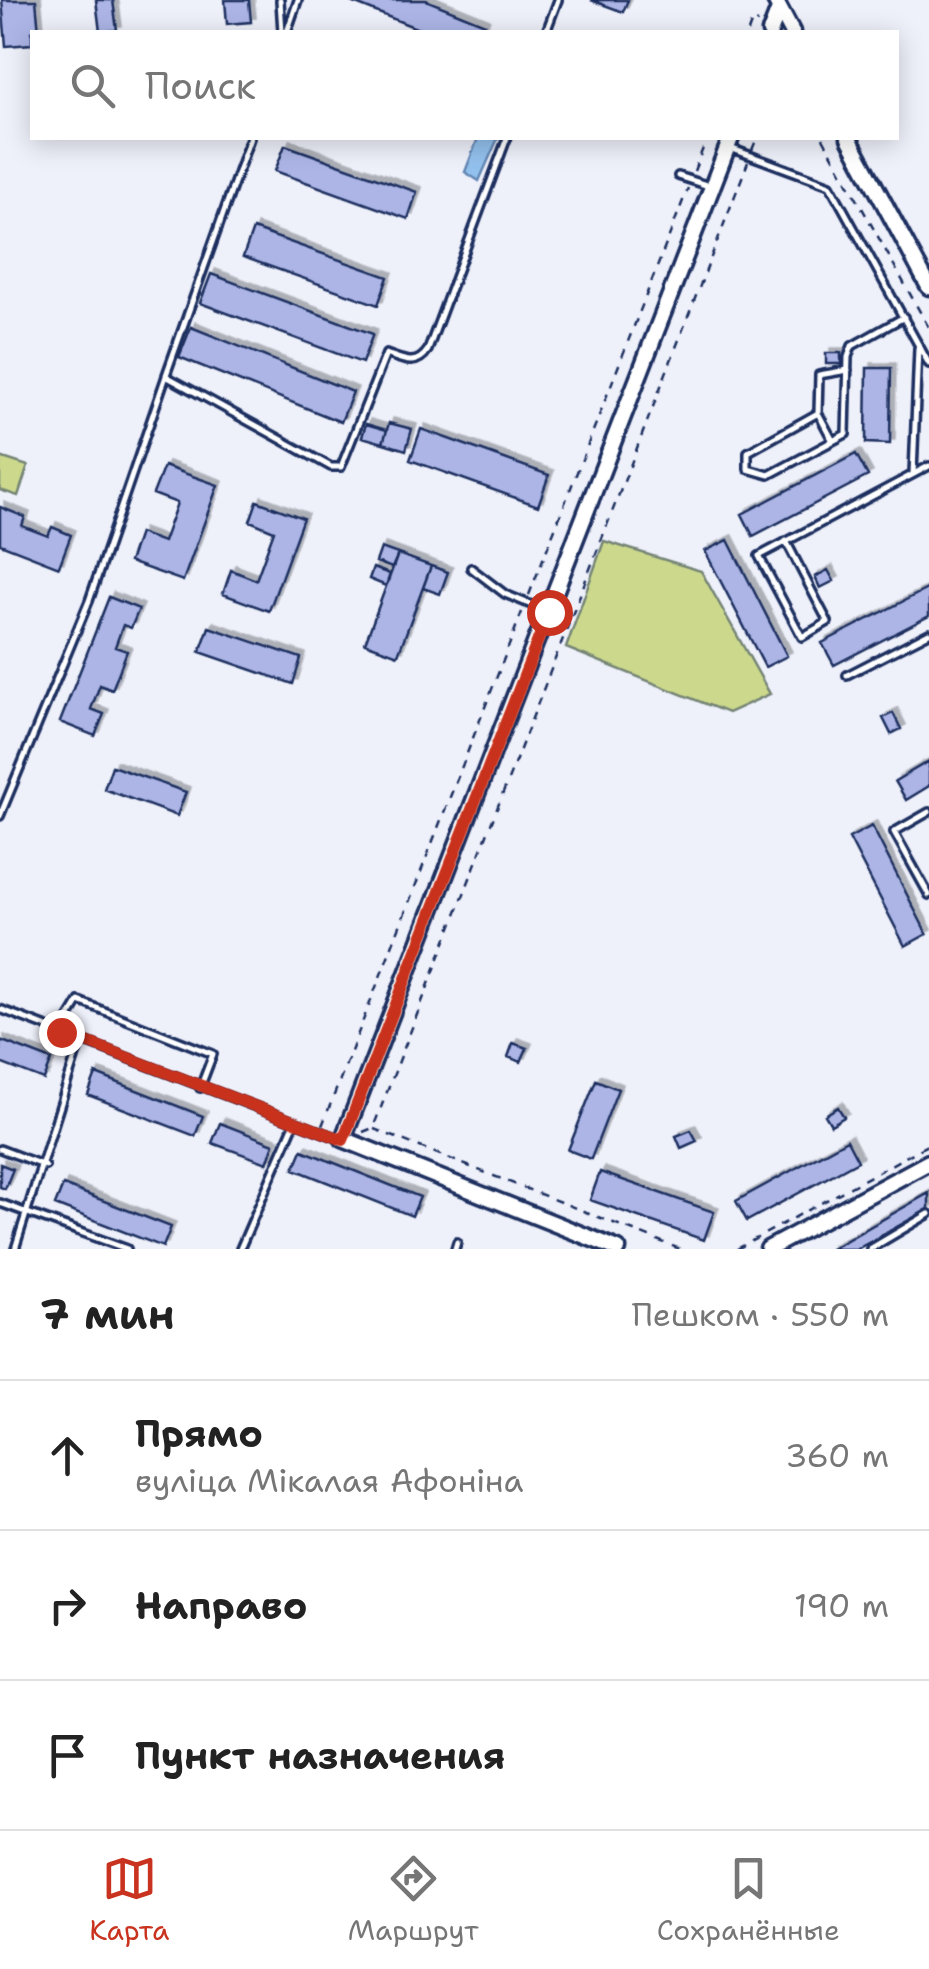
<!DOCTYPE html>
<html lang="ru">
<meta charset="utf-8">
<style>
:root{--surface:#fff;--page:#f6f6f6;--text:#222;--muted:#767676;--line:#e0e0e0;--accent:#c8321e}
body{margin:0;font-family:"Shantell Sans",sans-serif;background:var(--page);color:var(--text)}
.stop{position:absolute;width:30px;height:30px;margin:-22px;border:8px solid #c8321e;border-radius:50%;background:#fff}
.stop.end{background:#c8321e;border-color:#fff;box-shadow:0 2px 10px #0008}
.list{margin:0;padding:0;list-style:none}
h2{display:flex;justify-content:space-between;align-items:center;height:130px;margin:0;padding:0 40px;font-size:42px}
h2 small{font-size:32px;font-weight:400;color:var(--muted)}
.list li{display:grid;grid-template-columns:65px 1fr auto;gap:30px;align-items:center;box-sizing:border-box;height:150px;padding:0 40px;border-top:2px solid var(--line)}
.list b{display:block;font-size:38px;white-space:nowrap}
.list p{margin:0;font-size:32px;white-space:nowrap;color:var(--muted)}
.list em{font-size:32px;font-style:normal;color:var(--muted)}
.icon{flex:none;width:55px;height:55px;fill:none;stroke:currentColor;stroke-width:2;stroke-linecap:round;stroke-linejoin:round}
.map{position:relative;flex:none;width:929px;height:1249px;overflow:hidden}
.search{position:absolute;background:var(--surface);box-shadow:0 5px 25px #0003;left:30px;right:30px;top:30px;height:110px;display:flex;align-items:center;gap:25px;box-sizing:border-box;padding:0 35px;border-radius:0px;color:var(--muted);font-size:38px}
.sheet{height:580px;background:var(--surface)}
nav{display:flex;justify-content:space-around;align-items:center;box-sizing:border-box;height:140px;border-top:2px solid var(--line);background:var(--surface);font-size:28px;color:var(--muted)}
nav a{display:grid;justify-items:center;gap:5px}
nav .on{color:var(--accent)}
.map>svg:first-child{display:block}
.green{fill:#ccd98c;stroke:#748475;stroke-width:2.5}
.water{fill:#93c1ed;stroke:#6387b4;stroke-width:2.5}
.building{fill:#acb5e6;stroke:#1b2f5e;stroke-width:2.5;filter:url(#shadow)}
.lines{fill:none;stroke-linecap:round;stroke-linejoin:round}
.lane-casing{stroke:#1b2f5e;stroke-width:12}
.secondary-casing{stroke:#1b2f5e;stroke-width:21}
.path{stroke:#1b2f5e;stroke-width:2.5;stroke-dasharray:8 8;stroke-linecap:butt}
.lane{stroke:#fff;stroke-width:5}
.secondary{stroke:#fff;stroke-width:14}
.route{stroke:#c8321e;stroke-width:12}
</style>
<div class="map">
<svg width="929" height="1249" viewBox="0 0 929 1249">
<defs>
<filter id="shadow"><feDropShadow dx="4.5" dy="-4.5" stdDeviation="0" flood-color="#0004"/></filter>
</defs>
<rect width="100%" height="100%" fill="#eef0fa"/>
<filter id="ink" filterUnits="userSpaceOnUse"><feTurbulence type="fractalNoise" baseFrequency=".01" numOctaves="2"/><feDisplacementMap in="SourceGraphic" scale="20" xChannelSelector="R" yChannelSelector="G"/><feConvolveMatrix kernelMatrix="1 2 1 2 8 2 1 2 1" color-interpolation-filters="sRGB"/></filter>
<g filter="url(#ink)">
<!-- green -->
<path class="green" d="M0,457L28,466L18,496L0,490Z
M604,541L701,571L770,694L728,713L566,648Z"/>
<!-- water -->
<path class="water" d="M478,138H498L479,181L465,172Z"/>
<!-- building -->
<path class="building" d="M2,0H36L39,32H32V44L6,46Z
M96,0H113L117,30L100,32Z
M225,0H249L251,22L227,24Z
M346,0H426L485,24L482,32H426Z
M591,0H628L623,12Z
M285,145L417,192L408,219L275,171Z
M253,229L388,277L378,305L243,257Z
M211,274L373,334L362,363L200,303Z
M191,327L353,392L341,422L179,357Z
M826,353H841V364H826Z
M867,368H891L890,444L866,443Z
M389,423L412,429L406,450L383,443Z
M366,424L387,430L383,443L362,437Z
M421,429L549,475L538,506L410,460Z
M856,454L868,476L753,536L742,514Z
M164,466L218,485L183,581L129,562L139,533L163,542L177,503L153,494Z
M257,501L303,518L269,611L223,594L231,570L256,580L274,531L250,521Z
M0,507L25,517L22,526L48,536L52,527L71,535L59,567L0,544Z
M728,540L787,656L765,667L705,551Z
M381,548L398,554L392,568L376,562Z
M398,554L431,566L398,655L365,643Z
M431,566L448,572L440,594L423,588Z
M373,568L390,574L386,586L369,579Z
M828,570L834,581L820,588L815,577Z
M929,588V616L834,665L822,643Z
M109,597L139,609L131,628L123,625L115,647L127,651L112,690L100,685L91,709L104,714L95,736L60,722Z
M209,627L301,658L293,684L200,652Z
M893,713L901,729L891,734L883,718Z
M929,761V786L906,800L895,781Z
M112,766L186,792L177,816L104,789Z
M872,826L927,934L905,946L849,838Z
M0,1040L52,1060L44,1080L0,1063Z
M513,1043L527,1048L521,1062L508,1057Z
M96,1074L203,1116L195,1136L88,1095Z
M596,1080L618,1089L591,1159L568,1150Z
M838,1107L844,1117L831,1125L825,1115Z
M220,1123L274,1144L267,1163L212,1143Z
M691,1130L697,1141L681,1148L676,1136Z
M847,1140L858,1161L747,1221L736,1201Z
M302,1150L420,1197L412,1216L294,1169Z
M0,1164L13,1169L5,1189L0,1187Z
M600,1172L714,1212L704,1240L590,1200Z
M63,1185L171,1227L163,1247L55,1205Z
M929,1193V1209L857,1249H831Z"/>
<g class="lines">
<!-- lane casing -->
<g class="lane-casing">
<path id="lane" d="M280,0L282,32
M287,32L298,0
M546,32L558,0
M730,148L830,185L929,364
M678,176L709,186
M166,375L250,138
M818,413L748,452V469L769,475L846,434L848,357L852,346L904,317
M833,441L818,413L819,375L848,370
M913,474L918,348
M786,541L828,622L802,637L759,556L929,466
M471,568L505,594L546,611
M847,675L929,633
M929,812L894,832L929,895
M0,816L89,601L166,376L331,467H341L386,354C403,360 416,368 428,350L507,138
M0,1009L340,1139
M61,1031L79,1001L213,1054L200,1088
M0,1149L45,1166
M0,1203L127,1249
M15,1249L81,1039
M240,1249L294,1124
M455,1249L457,1242
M870,1249L929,1214"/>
</g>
<!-- secondary casing -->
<g class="secondary-casing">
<path id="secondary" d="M775,0L792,32
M770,32L779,9
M849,138L929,287
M618,1249L343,1139L731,138
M768,1249L929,1162"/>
</g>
<!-- path -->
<path class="path" d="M748,32L752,21L758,23
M823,138L929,328
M752,150L757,138
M694,171L707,138
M529,595L688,188
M322,1126L522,612
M374,1129L680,1249
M363,1132L373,1128L748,162
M737,1249L929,1144"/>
<!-- lane -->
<use href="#lane" class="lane"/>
<!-- secondary -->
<use href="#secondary" class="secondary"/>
</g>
</g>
<g class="lines" filter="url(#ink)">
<!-- route -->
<path class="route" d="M61,1032L343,1140L549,612"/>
</g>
</svg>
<div class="stop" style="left:549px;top:612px"></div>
<div class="stop end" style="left:61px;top:1032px"></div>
<div class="search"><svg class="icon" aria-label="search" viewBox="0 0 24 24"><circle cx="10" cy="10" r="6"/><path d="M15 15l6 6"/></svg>Поиск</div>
</div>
<section class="sheet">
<h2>7 мин<small>Пешком · 550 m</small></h2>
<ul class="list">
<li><svg class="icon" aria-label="ahead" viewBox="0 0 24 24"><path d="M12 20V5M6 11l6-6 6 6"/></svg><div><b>Прямо</b><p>вуліца Мікалая Афоніна</p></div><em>360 m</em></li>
<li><svg class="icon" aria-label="right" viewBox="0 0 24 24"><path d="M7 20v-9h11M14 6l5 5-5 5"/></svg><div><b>Направо</b></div><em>190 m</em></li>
<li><svg class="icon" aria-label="arrive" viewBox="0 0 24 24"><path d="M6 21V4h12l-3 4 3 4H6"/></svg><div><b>Пункт назначения</b></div></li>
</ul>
</section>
<nav>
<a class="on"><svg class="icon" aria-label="map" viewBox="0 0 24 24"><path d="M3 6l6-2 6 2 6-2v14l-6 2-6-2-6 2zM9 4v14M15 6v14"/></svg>Карта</a>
<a><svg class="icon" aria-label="directions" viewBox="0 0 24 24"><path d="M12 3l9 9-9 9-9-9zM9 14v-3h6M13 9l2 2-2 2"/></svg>Маршрут</a>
<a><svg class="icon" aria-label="saved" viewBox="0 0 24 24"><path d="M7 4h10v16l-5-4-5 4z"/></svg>Сохранённые</a>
</nav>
